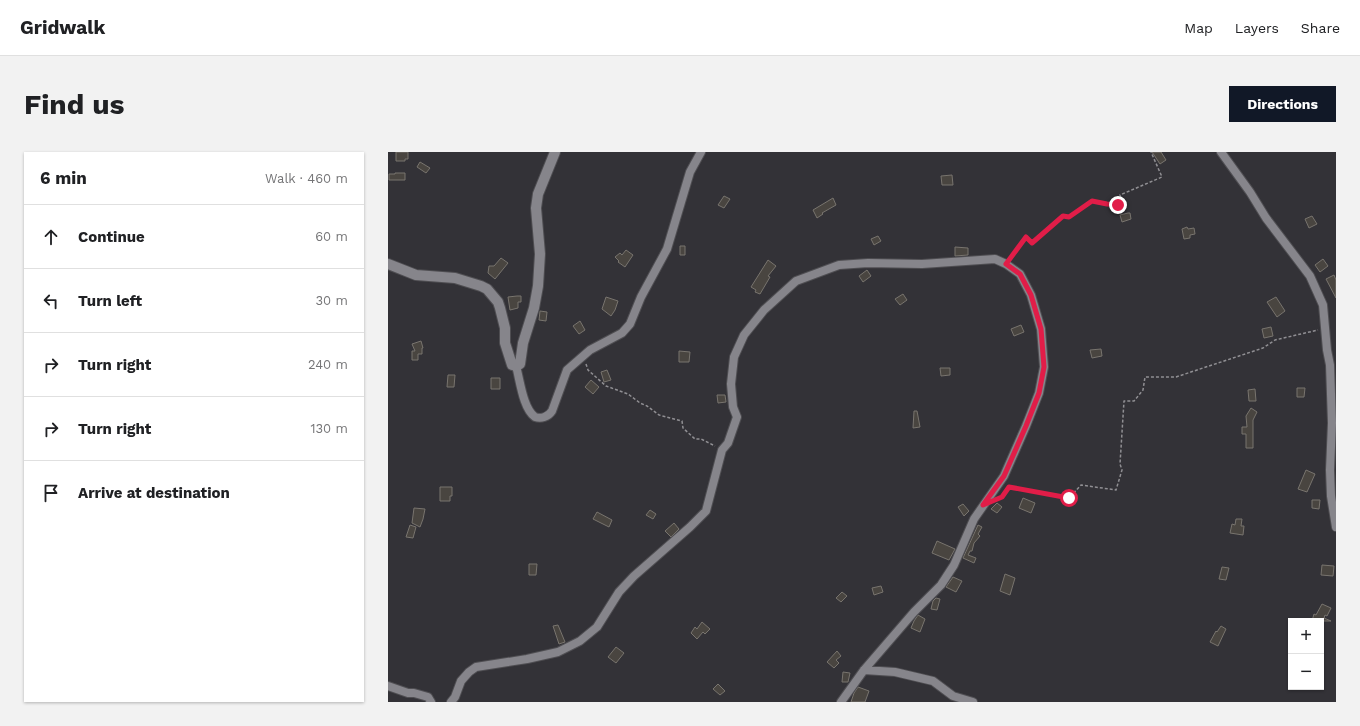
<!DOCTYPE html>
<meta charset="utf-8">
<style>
:root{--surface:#fff;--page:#f2f2f2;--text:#202124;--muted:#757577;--line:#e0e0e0;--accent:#111827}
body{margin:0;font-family:"Work Sans",sans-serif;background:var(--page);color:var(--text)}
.controls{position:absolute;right:12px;bottom:12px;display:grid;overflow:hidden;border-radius:0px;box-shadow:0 1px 3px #0004}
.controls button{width:36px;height:36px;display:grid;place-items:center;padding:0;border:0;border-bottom:1px solid var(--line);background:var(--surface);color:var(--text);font:20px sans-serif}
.stop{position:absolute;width:12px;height:12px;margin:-9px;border:3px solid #e11d48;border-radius:50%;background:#fff}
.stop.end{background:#e11d48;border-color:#fff;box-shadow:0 1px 4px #0008}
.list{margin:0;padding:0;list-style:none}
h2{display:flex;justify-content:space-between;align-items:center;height:52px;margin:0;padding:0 16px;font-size:17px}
h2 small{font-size:13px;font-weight:400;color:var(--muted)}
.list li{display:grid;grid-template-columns:26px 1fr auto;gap:12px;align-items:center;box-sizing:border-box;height:64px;padding:0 16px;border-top:1px solid var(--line)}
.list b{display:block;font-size:15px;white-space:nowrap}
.list em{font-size:13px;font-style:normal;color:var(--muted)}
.icon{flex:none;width:22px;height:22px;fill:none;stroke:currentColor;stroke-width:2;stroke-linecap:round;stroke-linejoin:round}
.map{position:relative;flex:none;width:948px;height:550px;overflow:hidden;border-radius:0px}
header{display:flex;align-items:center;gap:24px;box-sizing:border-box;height:56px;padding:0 20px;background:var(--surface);border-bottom:1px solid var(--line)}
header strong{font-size:19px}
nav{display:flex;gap:22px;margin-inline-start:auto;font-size:14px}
.intro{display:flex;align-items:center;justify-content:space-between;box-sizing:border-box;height:96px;padding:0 24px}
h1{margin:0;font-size:28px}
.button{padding:10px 18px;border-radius:0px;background:var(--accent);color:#fff;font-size:14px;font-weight:700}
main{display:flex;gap:24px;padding:0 24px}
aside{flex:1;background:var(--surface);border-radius:0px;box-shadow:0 1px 3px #0004}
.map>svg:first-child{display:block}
.building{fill:#494540;stroke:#78746e}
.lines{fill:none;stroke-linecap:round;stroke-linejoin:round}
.minor-casing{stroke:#4f4e52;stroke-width:10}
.secondary-casing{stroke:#4f4e52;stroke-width:12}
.path{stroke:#908f93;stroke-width:1.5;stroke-dasharray:3 2;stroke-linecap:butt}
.minor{stroke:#86858b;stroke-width:8}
.secondary{stroke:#86858b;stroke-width:10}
.route{stroke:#e11d48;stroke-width:5}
</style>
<header>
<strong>Gridwalk</strong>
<nav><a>Map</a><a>Layers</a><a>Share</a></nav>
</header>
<div class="intro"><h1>Find us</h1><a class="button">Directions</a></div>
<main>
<aside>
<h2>6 min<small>Walk · 460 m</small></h2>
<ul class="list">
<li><svg class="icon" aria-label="ahead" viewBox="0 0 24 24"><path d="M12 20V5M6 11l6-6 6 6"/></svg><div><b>Continue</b></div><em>60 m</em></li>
<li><svg class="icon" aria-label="left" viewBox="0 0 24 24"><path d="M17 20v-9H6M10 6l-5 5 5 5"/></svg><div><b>Turn left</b></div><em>30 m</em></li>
<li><svg class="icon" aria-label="right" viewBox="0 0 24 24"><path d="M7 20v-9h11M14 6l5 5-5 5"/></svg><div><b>Turn right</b></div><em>240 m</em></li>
<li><svg class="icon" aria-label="right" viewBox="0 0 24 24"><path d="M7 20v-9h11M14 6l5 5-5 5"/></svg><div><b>Turn right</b></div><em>130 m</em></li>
<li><svg class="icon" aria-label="arrive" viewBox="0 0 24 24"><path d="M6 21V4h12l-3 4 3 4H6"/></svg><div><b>Arrive at destination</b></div></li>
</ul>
</aside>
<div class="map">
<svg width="948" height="550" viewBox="0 0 948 550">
<rect width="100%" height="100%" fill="#333237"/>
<!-- building -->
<path class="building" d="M8,0H20V7H17V9H8Z
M764,0H773L778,8L772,12Z
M32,10L42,16L38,21L29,15Z
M7,21H17V28H1V22H7Z
M564,23L565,33H554L553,24Z
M336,44L342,47L336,56L330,53Z
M445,46L448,53L434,61L435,62L429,66L425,58Z
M740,61H742L743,67L734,70L732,63Z
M924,64L929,72L921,76L917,67Z
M799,75L800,77L806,76L807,82L802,83V86L796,87L794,77Z
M490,84L493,89L486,93L483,87Z
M292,94H297V103H292Z
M567,95L580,96V103L567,104Z
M238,98L245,103L237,115L230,110L231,109L227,105L232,101L234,103Z
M113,106L120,111L107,127L100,121L101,114H106Z
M935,107L940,114L932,120L927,113Z
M380,108L388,114L380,124L382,125L372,142L367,140L368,138L363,135Z
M479,118L483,124L475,130L471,124Z
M946,123L948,128V146L938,127Z
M515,142L519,148L512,153L507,147Z
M129,144H133V150H130V156L122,158L120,145Z
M218,145L230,149L227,158L223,164L214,157Z
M888,145L897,159L889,165L879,150Z
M152,159L159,160L158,169L151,168Z
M192,169L197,178L191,182L185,174Z
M633,173L636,180L626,184L623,177Z
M883,175L885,184L876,186L874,177Z
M33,189L35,196H34V202H30V208H24V199H27L24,192Z
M713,197L714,204L704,206L702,198Z
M291,199L302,200L301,210H291Z
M552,216H562V223L553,224Z
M219,218L223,228L216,230L213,220Z
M60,223H67L66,235H59Z
M103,226H112V237H103Z
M203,228L211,235L205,242L197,235Z
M909,236H917L916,245H909Z
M867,237L868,249H861L860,238Z
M329,243H337L338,250L330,251Z
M863,256L869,260L865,268V296H858V282H854V275H859L858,264Z
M526,259H529L532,275L525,276Z
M918,318L927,322L919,340L910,337Z
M52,335H64V344H62V349H52Z
M635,346L647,351L643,361L631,356Z
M924,348H932L931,357L924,356Z
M609,351L614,355L609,361L603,357Z
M575,352L581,359L576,364L570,355Z
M26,356L37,357L35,367L32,375L24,371Z
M262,358L268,362L265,367L258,363Z
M209,360L224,368L221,375L205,367Z
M848,367H854L853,374H856L855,383L842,381L844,372L847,373Z
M286,371L291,377L283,385L277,379Z
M22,373L28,375L25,386L18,385Z
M590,373L594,375L590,382L592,384L586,391L584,399H582L580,403L588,406L586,411L575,406Z
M549,389L567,397L561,408L544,401Z
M141,412H149L148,423H141Z
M934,413L946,414L945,424L933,423Z
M834,415L841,416L838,428L831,427Z
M617,422L627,426L622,443L612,439Z
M565,425L574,429L568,440L558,435Z
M493,434L495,440L486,443L484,436Z
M454,440L459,444L453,450L448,446Z
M548,446L552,447L549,458L543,457L545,449Z
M934,452L943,456L939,464L937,463L936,466L943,469H924L926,462L928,463Z
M530,463L537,467L532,480L523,476L526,469Z
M314,470L322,477L317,482L315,480L309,487L303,481L307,475L309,477Z
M170,473L177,490L171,492L165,474Z
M833,474L838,477L830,494L822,490L828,479L829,480Z
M228,495L236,501L228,511L220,505Z
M449,499L453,504L448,508L451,511L446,516L439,510Z
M455,520L462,521L460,530H454Z
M330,532L337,539L332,543L325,537Z
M470,535L481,539L477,550H463L466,541Z"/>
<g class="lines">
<!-- minor casing -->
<g class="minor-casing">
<path id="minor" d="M833,0L862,40L878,66L922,124L935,153L939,198L942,213L944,271L942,318L943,344L948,375
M128,214C132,228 135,257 147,265C153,267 160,265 164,259L179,218L202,198L234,181L242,172L253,145L279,97L302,20L313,0
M476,518L507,520L545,529L565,544L585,550
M0,534L20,541H26L40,545L43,550
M63,550L67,545L73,529L81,520L88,515L139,507L170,500L192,489L209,475L231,440L246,424L302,375L318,359L334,298L340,291L349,265L345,255L343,232L346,205L356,183L376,158L408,129L451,113L480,111L534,112L607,107L618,112L632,122L643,143L653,177L656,215L651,241L638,274L616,324L586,367L566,413L553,433L526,460L476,518L453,550"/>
</g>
<!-- secondary casing -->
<g class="secondary-casing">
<path id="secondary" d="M0,112L28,123L67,126L93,134L99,137L110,150L112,156L117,176V191L124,213L128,214L132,212L135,191L146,156L150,134L152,102L148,56L150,42L167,0"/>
</g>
<!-- path -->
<path class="path" d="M623,105L638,85L644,91L675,64L681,65L704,49C713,51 726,56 734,51L732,43L774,25L763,0
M198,212L200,218L218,234L240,242L252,251L259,254L271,263L294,269L295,276L307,287H313L327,294
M609,346L614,345L621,335L681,346L693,333L728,338L734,318L732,312L736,249H746L755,238L757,225H788L875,196L887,188L930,178"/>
<!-- minor -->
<use href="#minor" class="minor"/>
<!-- secondary -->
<use href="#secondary" class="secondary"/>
</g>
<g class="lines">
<!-- route -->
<path class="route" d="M681,346L621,335L614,345L595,353L616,324L638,274L651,241L656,215L653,177L643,143L632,122L618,112L638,85L644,91L675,64L681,65L704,49L719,52L730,53"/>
</g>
</svg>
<div class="controls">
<button>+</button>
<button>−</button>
</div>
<div class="stop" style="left:681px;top:346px"></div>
<div class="stop end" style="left:730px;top:53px"></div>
</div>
</main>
